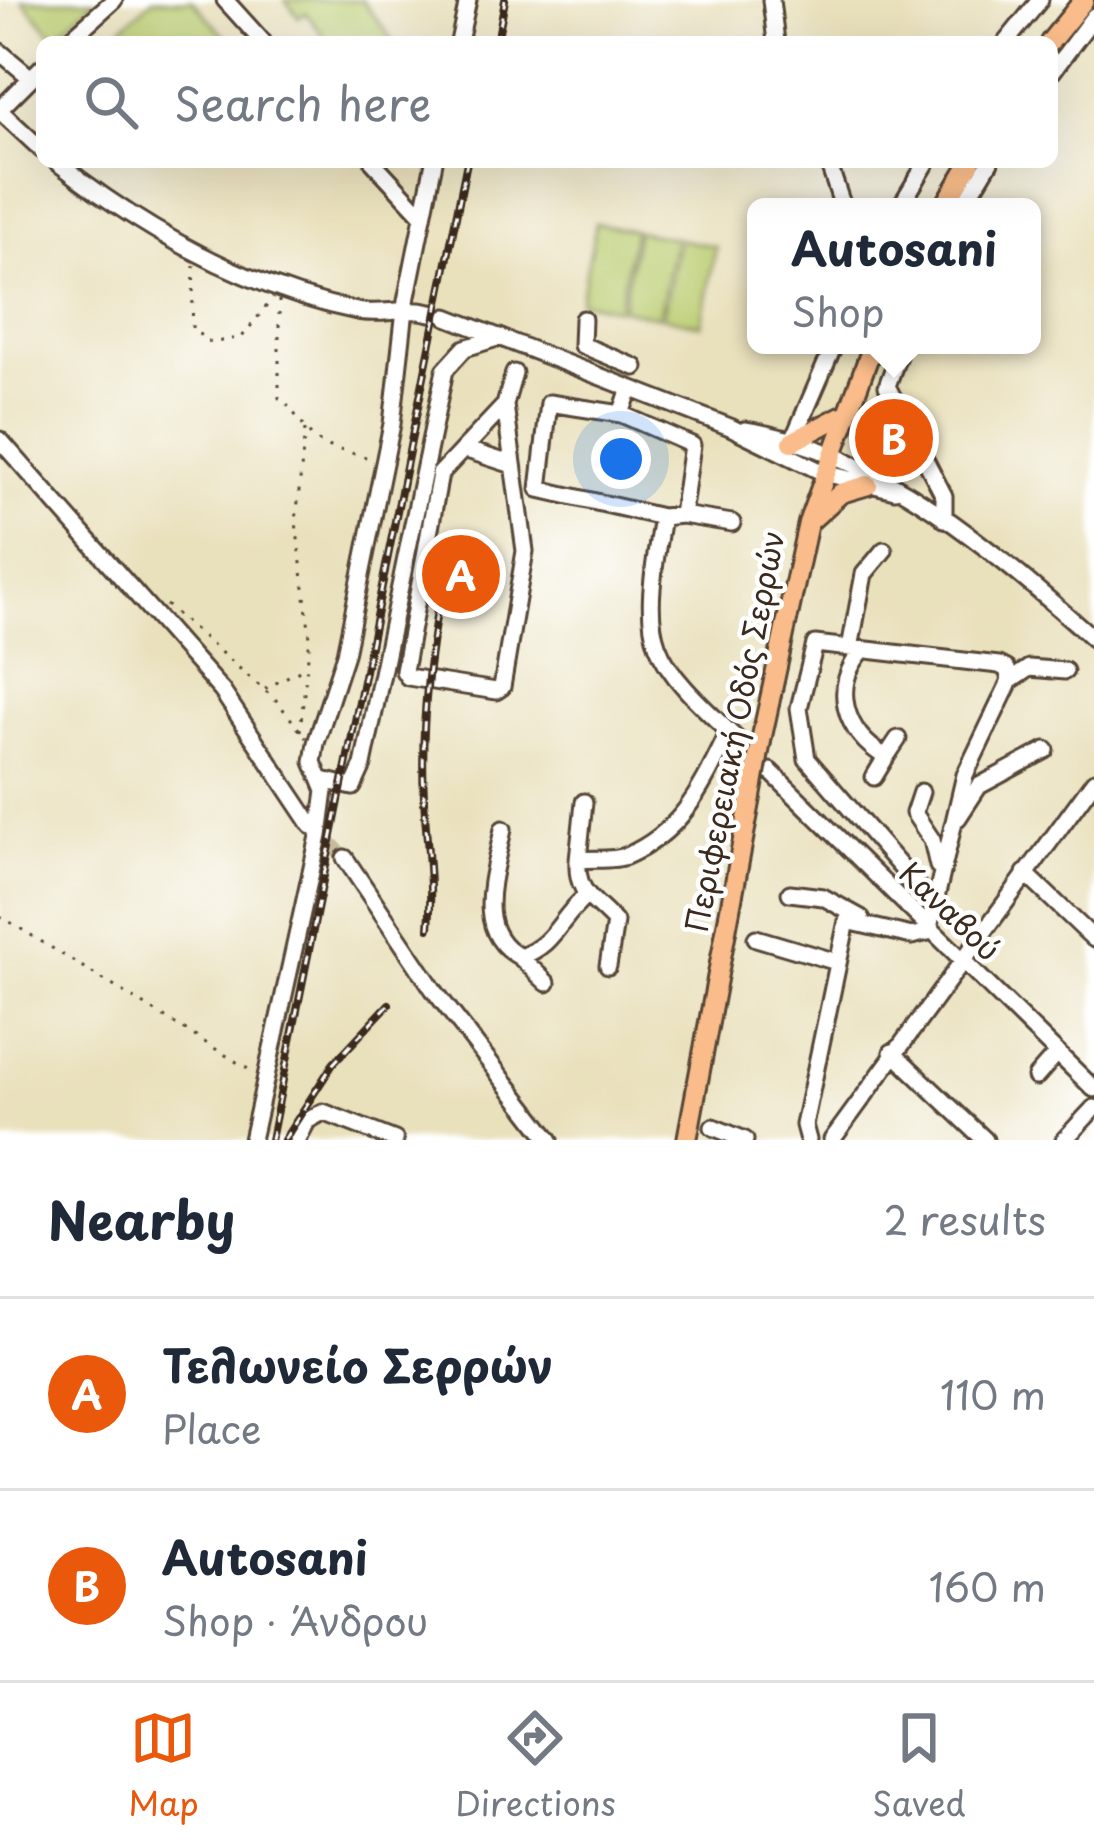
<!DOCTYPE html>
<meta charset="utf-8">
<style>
:root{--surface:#fff;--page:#f6f6f7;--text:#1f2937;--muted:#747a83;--line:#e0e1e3;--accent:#ea580c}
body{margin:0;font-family:"Playpen Sans",sans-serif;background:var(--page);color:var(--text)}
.you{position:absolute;left:621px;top:459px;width:42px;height:42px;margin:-30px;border:9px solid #fff;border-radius:50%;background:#1a73e8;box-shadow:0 0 0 18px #1a73e833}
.badge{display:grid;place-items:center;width:78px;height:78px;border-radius:50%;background:var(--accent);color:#fff;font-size:39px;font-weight:700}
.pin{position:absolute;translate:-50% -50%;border:6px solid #fff;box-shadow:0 3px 12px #0006}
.popup{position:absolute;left:747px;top:198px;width:294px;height:156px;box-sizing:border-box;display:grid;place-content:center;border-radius:18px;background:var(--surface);filter:drop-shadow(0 3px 9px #0005);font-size:39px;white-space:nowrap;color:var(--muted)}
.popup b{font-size:45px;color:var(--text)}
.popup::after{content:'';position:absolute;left:50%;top:100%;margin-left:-24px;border:24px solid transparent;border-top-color:var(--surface)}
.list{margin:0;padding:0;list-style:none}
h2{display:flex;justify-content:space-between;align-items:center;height:156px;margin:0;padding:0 48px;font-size:51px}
h2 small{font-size:39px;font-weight:400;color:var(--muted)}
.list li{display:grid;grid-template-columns:78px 1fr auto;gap:36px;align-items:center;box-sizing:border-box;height:192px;padding:0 48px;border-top:3px solid var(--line)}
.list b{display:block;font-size:45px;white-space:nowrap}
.list p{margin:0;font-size:39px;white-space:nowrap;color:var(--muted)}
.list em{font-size:39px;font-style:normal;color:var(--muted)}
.icon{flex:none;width:66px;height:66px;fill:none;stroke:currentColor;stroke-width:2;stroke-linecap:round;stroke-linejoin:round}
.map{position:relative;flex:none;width:1094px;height:1140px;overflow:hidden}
.search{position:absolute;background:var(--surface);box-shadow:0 12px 48px #0002;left:36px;right:36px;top:36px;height:132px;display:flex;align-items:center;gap:30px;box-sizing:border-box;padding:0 42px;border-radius:18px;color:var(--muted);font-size:45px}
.sheet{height:540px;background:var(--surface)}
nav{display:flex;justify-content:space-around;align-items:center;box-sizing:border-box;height:168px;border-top:3px solid var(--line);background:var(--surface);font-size:33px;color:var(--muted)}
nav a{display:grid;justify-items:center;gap:6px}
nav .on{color:var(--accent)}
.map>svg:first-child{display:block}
.green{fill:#bacc6f;stroke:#7a7b46;stroke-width:3}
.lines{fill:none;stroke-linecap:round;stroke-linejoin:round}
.minor-tunnel{stroke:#c6bc9c;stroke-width:15;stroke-dasharray:15 8;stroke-linecap:butt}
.minor-casing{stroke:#554536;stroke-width:21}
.major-casing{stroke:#554536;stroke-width:24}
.path{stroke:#554536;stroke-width:3;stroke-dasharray:3 9;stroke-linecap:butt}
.minor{stroke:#fff;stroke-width:15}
.major{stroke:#f9bc8a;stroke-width:18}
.rail-casing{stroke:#3b2a1e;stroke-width:8}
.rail{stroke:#fff;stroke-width:3;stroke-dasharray:9;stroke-linecap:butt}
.major-bridge-casing{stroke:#554536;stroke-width:24;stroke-linecap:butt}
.major-bridge{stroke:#f9bc8a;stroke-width:18}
.labels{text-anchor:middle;stroke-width:9;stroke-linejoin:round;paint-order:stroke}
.street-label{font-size:30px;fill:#3b2a1e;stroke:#fff}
</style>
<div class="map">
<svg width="1094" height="1140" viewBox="0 0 1094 1140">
<rect width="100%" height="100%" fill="#fff"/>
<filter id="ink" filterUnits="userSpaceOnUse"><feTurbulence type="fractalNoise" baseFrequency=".00833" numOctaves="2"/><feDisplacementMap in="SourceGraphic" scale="24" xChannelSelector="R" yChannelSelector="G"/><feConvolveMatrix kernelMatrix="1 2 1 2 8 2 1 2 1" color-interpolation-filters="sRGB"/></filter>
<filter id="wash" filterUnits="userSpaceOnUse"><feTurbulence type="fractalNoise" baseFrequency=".004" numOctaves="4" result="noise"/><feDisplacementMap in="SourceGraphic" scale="48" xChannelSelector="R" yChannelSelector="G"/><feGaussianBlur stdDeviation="2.7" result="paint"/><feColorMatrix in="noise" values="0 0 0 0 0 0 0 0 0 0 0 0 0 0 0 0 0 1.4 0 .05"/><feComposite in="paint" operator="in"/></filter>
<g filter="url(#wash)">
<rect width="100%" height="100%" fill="#e9e0bc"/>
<!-- green -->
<path class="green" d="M22,0H95L55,37Z
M152,0H192L230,42H106Z
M285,0H362L394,42H328L306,13L299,18Z
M596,223L634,230L618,309L580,301Z
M637,231L675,238L659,317L622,309Z
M679,239L716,247L701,325L663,317Z"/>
</g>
<g filter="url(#ink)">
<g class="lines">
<!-- minor-tunnel -->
<path class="minor-tunnel" d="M313,827L345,858"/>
<!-- minor casing -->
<g class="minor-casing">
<path id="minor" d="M225,0L263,42
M771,0L776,42
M67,42L114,0
M459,42L468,0
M1006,42L1040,0
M0,52L31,78
M1052,72L1094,16
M0,109L42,67
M0,111L42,150
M57,162C144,230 247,288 357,311C382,316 405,306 431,313
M373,162L423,216
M828,162L843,207
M900,207L927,162
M963,207L990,162
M447,317L730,427L824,473L895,490
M583,319L582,345L635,367
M902,345L887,386L944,496V519
M629,391L621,414L549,403L539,489L662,517C640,647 645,654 742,744
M505,405L440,474L404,671L408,677L496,691L502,687L525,551L505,405L514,373
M621,414L692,445L682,515L662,517
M745,430C879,450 995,552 1094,639
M0,440L222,691L312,826
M792,442L834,345
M464,449L513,465
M682,515L732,523
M850,648L864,574L884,550
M863,650C830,686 844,733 886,757L874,777
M1010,681L1029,668L1065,671
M886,757L898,739
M770,771L1094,1089
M322,780L353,787L363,765L445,370L465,348L500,337
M921,792L914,813L932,840L938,866
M958,818L979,786L1046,750
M503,829C495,873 471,931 520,957C555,945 559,919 585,897
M345,858L433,989L550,1140
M578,860L584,802
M1025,873L1094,939
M790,893L823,897L861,918
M756,938L837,962
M520,957L547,983
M608,966L615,922C594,899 576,894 578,860C592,858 614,861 626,856C685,831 704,782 729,732
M892,1052L985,1140
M1036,1077L1057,1053
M713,1127L745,1140
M252,1140L319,836L325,791L313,762L316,743L345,654L392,424L406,301L434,162
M298,1140L307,1121L323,1112L395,1140
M808,1140L804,1125L847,921L912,936L928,932L965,775L1010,681L1007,669L999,665L815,644L799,708L807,759L932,903
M832,1140L1094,781
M1064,1140L1094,1108"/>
</g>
<!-- major casing -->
<g class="major-casing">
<path id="major" d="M1050,42L1084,0
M944,207L971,162
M792,442L841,416
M811,520L841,493L868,485
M761,741L808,523L873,345
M687,1140L751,797"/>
</g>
<!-- path -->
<path class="path" d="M194,265L192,329L211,343L242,337L273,298
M279,300V398C297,411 302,431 320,442C333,450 354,453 369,458
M166,605L276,700L306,738
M265,689L303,668
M300,731L310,637L296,522L305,429
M0,916L253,1072"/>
<!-- minor -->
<use href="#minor" class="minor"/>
<!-- major -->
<use href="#major" class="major"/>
<!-- rail casing -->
<g class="rail-casing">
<path id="rail" d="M497,42L505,0
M429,928C433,883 426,842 424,797C420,718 431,641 445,563
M271,1140L467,162
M284,1140L333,1064L389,1004"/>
</g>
<!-- rail -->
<use href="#rail" class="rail"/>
<!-- major-bridge casing -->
<g class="major-bridge-casing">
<path id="major-bridge" d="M751,797L761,741"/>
</g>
<!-- major-bridge -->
<use href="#major-bridge" class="major-bridge"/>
</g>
</g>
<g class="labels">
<!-- street labels -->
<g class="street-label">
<text transform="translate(736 732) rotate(-79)" y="10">Περιφερειακή Οδός Σερρών</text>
<text transform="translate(949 912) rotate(44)" y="10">Καναβού</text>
</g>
</g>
</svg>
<div class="you"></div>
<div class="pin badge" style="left:461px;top:574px">A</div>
<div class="pin badge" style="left:894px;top:438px">B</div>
<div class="popup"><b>Autosani</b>Shop</div>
<div class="search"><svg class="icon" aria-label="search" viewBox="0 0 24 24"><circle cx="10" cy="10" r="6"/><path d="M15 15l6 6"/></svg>Search here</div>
</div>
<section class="sheet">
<h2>Nearby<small>2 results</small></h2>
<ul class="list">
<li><span class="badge">A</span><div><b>Τελωνείο Σερρών</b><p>Place</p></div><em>110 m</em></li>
<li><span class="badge">B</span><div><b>Autosani</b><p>Shop · Άνδρου</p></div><em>160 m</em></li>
</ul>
</section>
<nav>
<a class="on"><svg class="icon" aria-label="map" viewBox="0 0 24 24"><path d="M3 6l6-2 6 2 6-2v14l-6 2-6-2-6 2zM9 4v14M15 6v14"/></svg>Map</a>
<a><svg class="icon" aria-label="directions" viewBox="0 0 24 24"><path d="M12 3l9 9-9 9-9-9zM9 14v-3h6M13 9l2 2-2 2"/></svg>Directions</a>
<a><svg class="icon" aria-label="saved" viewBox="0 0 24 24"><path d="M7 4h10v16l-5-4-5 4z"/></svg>Saved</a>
</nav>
